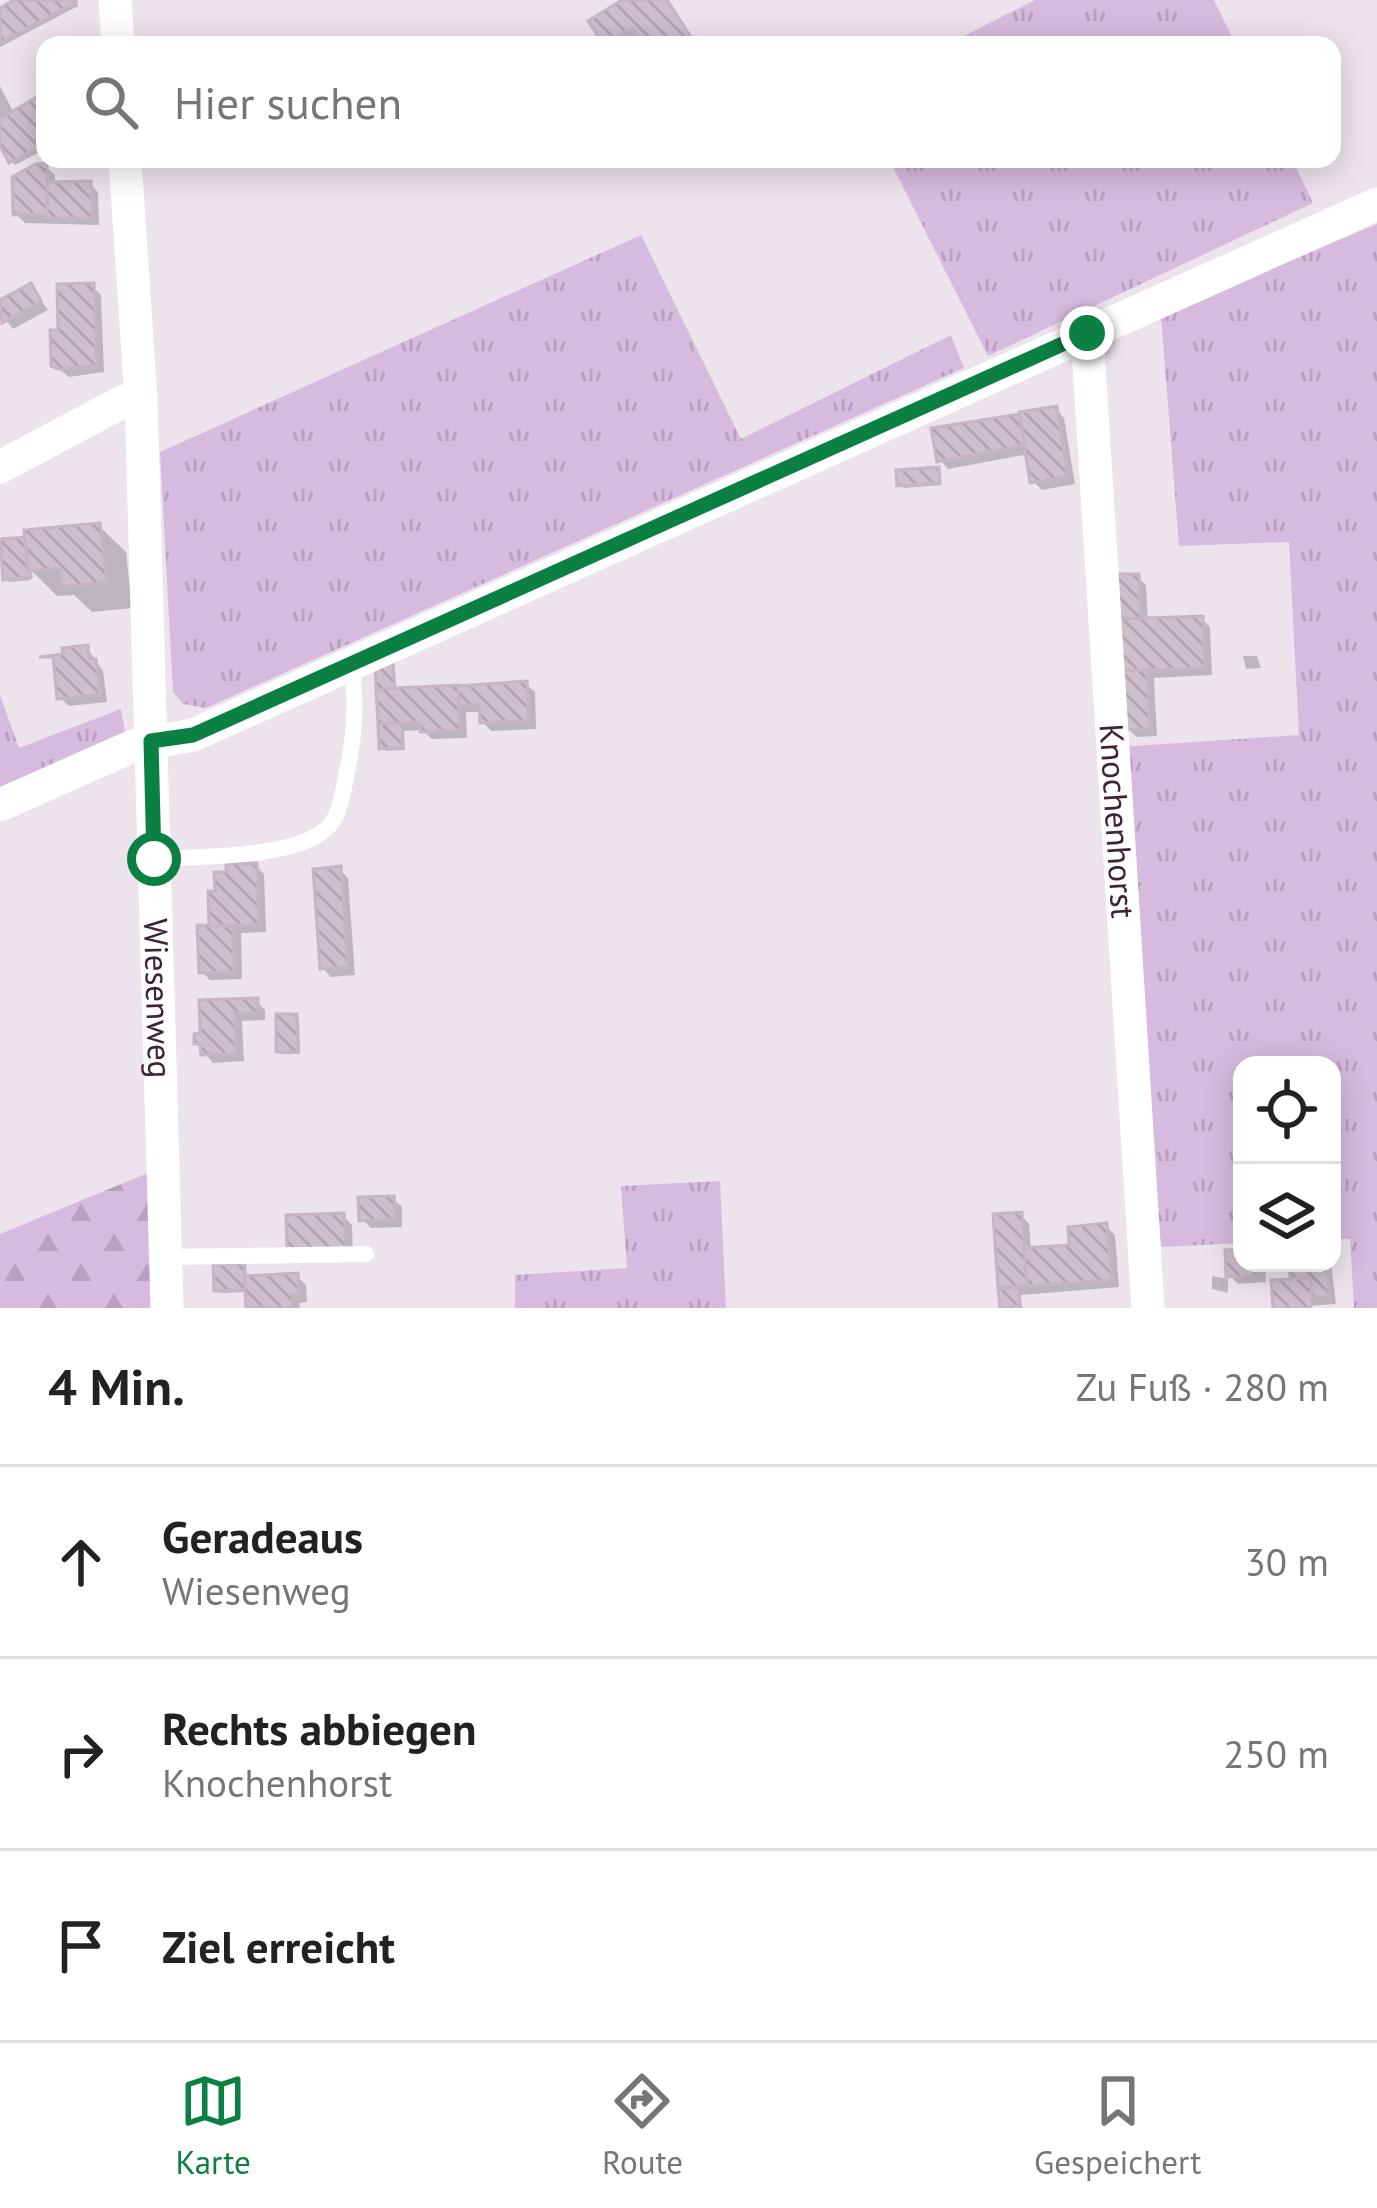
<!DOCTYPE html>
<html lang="de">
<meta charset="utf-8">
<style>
:root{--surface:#fff;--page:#f2f2f2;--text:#222;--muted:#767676;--line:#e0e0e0;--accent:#0b8043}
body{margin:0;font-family:"PT Sans",sans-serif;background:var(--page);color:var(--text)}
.controls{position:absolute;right:36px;bottom:36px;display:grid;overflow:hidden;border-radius:24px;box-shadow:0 6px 30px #0003}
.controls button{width:108px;height:108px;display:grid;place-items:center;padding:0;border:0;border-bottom:3px solid var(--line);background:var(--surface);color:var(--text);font:60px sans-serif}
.stop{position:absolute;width:36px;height:36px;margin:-27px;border:9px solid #0b8043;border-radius:50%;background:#fff}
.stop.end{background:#0b8043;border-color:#fff;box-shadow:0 3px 12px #0008}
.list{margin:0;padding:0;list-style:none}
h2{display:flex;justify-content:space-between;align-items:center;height:156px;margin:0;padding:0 48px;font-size:51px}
h2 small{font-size:39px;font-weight:400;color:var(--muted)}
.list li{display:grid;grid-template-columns:78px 1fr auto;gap:36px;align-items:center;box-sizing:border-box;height:192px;padding:0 48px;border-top:3px solid var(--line)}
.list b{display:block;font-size:45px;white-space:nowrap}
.list p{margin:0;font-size:39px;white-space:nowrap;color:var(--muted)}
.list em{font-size:39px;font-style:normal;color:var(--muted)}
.icon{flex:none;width:66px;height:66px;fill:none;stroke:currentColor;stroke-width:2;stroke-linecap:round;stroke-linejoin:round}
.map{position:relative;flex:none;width:1377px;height:1308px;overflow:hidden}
.search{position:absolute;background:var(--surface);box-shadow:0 6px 30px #0003;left:36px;right:36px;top:36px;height:132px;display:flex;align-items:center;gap:30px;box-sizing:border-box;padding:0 42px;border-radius:24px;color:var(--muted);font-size:45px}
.sheet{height:732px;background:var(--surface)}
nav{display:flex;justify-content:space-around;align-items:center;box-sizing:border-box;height:168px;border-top:3px solid var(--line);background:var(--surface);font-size:33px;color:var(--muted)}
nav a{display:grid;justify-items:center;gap:6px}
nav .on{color:var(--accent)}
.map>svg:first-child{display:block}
.grass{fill:url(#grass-tufts)}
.forest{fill:url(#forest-firs)}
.shadow{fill:#0003}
.building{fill:url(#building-back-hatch);stroke:#c7b5c5;stroke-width:3}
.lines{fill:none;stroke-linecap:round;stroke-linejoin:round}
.lane{stroke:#fff;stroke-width:16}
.street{stroke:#fff;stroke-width:33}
.route{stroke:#0b8043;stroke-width:15}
.labels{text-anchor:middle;stroke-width:10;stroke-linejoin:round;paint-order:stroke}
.street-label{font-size:33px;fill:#3f2238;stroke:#f9f4f9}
</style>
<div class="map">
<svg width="1377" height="1308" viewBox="0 0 1377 1308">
<defs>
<pattern id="grass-tufts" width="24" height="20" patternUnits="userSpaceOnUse" patternTransform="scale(3)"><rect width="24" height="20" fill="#d7bbdf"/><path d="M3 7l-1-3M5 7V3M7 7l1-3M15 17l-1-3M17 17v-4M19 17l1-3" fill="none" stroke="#baa0c0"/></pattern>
<pattern id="forest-firs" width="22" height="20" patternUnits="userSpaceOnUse" patternTransform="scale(3)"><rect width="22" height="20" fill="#d7bbdf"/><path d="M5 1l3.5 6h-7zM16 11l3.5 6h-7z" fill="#baa0c0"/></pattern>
<pattern id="building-back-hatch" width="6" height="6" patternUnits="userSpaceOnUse" patternTransform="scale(3)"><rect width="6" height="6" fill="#cebfcd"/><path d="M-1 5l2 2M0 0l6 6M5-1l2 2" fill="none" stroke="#b2a4b1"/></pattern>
</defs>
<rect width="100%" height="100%" fill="#ede3ed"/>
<!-- grass -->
<path class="grass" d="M1035,0H1214L1236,45H946Z
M889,159H1292L1313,203L988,356Z
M1377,224V1308H1354L1350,1239H1332V1065H1242V1243L1161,1247L1119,747L1299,735L1289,542L1179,546L1161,316Z
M641,235L741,439L951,335L964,368L206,708L183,704L173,692L160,452Z
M0,695L19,748L121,709L126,738L0,795Z
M720,1181L726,1308H515V1275L627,1268L621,1186Z"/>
<!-- forest -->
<path class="forest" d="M155,1170L156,1308H0V1234Z"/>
<!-- shadow -->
<path class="shadow" d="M20,0H77L78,6L0,47V11Z
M627,0H668L697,45H647L641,35L625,45H608L592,22Z
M0,86L14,113L45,94V149L15,165L0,140Z
M46,167L55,175V185L90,184L98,192L99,225L25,223L16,214Z
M92,286L101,295L104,372L69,377L54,365L61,333Z
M31,287L48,310L13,329L0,313V304Z
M1056,409L1064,418L1075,484L1042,490L1033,481L1029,454L948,469L940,460Z
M938,470L942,485L904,488L900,484Z
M99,526L126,552L132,608L92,612L74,595L57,596L29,568L31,580L9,582L6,579L23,540L28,545Z
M1119,577H1137L1146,585L1148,621L1202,619L1210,627L1212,675L1154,678L1157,736L1137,737L1128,729Z
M87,648L103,671L107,702L69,706L60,698Z
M1243,656H1257L1261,668L1246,669Z
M392,665L397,691L526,684L535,692L536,729L491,731L483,722L482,712H466L467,738L432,739L422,730L404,731L405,750L386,751L382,747L378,670Z
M256,866L264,874L266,932L241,933L242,979L210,980L202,972L218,894L230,875Z
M340,870L348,878L355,975L331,977L323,968Z
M256,1001L265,1010V1020L242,1021L244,1061L213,1063L197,1043L203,1036L202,1003Z
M296,1017L299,1020L300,1054H283L279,1051Z
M393,1199L402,1207V1227L371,1228L362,1219Z
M1021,1215L1029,1224L1031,1251L1072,1248L1106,1226L1115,1235L1119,1287L1021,1295L1022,1308H1004L1006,1292L1001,1287Z
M343,1216L352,1225L353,1255L290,1249Z
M1242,1252V1263H1265L1266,1282L1238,1284L1229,1275Z
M1292,1263H1331L1336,1304L1276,1308L1293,1282Z
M244,1266L247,1279L297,1276L306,1285L307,1302L299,1303L300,1308H249L248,1292L220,1293L217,1290Z
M1212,1276L1228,1279V1293L1212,1289Z"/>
<!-- building -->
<path class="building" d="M14,0H76V2L0,43V8Z
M622,0H667L693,40L685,45H644L632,27L604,45L588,21Z
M45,92V144L9,163L0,146V119Z
M47,163V214L13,215L12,177L36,164Z
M91,181L92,218L47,219L48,182Z
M31,283L41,301L2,323L0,300Z
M94,283L97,365L58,369L51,366L50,330H58L57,284Z
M1057,406L1068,476L1030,483L1019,412Z
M1020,414L1024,445L937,462L931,428Z
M939,467L940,483L897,486L896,470Z
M100,523L107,582L62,587L60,568L28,571L24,530Z
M24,537L31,577L3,580L0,539Z
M1116,574H1139L1141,618L1119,619Z
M1203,616L1205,668L1122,671L1119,619Z
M88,645L89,659H96L100,694L57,699L53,657H39L63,654L62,648Z
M393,662L395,688L376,689L375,668Z
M1147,670L1150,728L1126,730L1122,671Z
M527,681L529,721L480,723L479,704L459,705L458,686Z
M458,685L460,730L420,732V722L378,724L376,689Z
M402,723L403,747L379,749L378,724Z
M257,863L259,925L209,926L208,891H215L214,872H226V864Z
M341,866L348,967L320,969L313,869Z
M197,925L233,926L234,972L199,973Z
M258,998V1013H235L236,1054L201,1055L200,1044H194V1034L200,1033L199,1000Z
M276,1014H297L298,1052H276Z
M394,1196L395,1219L359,1221L358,1197Z
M1022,1212L1027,1286L998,1288L993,1214Z
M344,1213L346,1248L287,1250L286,1215Z
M1107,1223L1112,1280L1027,1286L1024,1248L1069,1245L1068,1227Z
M1242,1249V1263H1259V1275L1226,1277L1225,1250Z
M245,1263V1290L214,1291L213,1265Z
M1289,1263H1327L1329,1296L1311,1297L1310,1278L1290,1279Z
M298,1273L299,1295H292L293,1308H246L244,1276Z
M1310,1278L1311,1308H1273L1271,1280Z
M1018,1288L1020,1306L1000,1308L998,1289Z"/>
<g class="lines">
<!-- lane -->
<path class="lane" d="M154,859C198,856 308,860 333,821C342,806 344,784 348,767C355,732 357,699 351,664
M166,1257L366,1254"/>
<!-- street -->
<g class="street">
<path d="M115,0L118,45"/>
<path id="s1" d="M125,159L141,399L167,1308"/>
<path id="s2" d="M1087,333L1148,1308"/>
<path d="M0,467L124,401L141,399"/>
<path d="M0,805L133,746L193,735L1377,204"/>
</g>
</g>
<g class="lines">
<!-- route -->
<path class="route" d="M154,859L151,741L193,735L1087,333"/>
</g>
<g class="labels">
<!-- street labels -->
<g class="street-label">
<text dy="12" stroke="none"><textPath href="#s2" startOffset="489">Knochenhorst</textPath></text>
<text dy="12" stroke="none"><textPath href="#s1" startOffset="840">Wiesenweg</textPath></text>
</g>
</g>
</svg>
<div class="controls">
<button><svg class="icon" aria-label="locate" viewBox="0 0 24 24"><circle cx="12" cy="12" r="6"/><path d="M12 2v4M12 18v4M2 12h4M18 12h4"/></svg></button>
<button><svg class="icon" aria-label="layers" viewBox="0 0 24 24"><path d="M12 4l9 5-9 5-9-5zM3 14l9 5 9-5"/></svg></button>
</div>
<div class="stop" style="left:154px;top:859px"></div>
<div class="stop end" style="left:1087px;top:333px"></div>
<div class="search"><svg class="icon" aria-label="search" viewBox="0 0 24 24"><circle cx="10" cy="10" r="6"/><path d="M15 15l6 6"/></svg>Hier suchen</div>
</div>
<section class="sheet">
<h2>4 Min.<small>Zu Fuß · 280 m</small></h2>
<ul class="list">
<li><svg class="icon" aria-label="ahead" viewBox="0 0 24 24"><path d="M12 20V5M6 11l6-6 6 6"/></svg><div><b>Geradeaus</b><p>Wiesenweg</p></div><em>30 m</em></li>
<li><svg class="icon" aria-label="right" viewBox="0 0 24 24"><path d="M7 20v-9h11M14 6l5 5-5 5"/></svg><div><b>Rechts abbiegen</b><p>Knochenhorst</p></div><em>250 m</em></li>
<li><svg class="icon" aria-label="arrive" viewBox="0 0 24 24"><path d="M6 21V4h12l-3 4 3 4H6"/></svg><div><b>Ziel erreicht</b></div></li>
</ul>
</section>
<nav>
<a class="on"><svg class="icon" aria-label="map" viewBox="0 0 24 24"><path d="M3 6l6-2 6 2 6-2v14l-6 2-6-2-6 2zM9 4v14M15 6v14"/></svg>Karte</a>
<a><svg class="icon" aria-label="directions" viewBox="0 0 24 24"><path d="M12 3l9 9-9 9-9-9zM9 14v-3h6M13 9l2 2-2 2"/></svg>Route</a>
<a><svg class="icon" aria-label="saved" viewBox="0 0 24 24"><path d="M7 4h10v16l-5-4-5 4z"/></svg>Gespeichert</a>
</nav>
